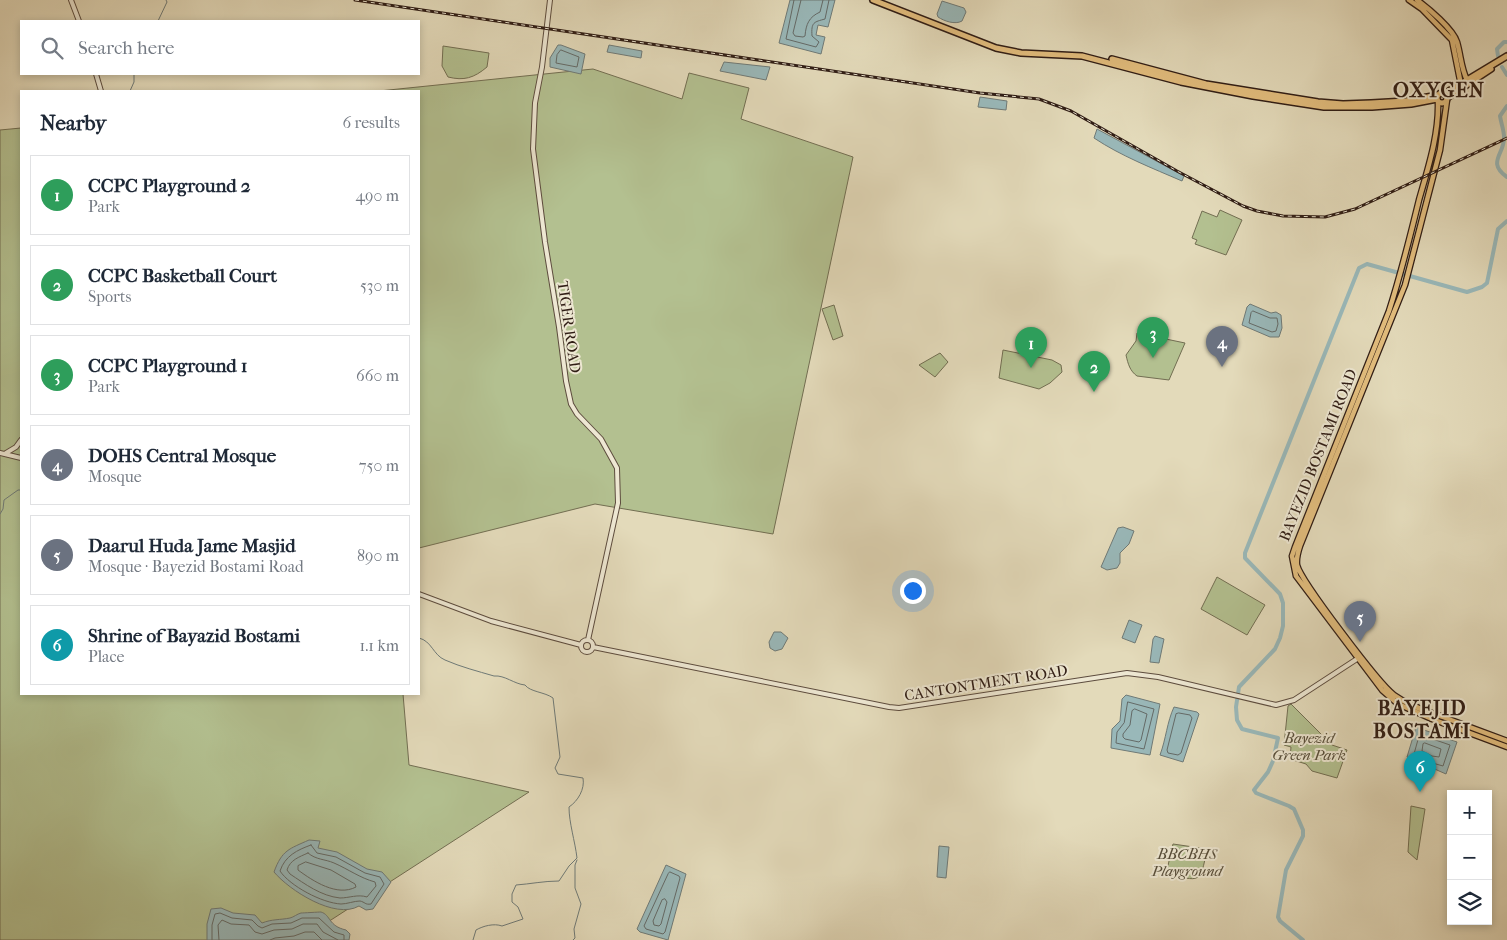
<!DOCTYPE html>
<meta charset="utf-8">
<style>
:root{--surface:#fff;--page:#f2f2f3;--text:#1f2937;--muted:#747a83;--line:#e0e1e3;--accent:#8f2418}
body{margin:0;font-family:"IM FELL French Canon",serif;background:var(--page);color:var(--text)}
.controls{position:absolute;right:15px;bottom:15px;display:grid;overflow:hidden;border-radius:0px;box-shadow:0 2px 8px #0003}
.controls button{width:45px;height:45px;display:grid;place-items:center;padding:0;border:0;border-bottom:1px solid var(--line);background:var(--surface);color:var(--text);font:25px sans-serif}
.you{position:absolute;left:912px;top:590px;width:18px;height:18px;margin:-12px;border:4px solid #fff;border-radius:50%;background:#1a73e8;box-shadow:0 0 0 8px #1a73e833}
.badge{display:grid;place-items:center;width:32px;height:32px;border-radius:50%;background:var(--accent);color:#fff;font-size:16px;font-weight:700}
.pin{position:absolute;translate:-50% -41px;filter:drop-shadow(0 1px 2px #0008)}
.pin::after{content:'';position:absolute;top:26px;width:18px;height:15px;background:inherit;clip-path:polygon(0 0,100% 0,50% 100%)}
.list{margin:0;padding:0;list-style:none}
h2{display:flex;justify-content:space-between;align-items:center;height:65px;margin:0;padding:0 20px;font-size:21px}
h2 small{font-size:16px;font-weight:400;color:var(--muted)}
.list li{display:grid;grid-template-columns:32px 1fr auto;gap:15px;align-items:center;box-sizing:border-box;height:80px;margin:0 10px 10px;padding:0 10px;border:1px solid var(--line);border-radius:0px}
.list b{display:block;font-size:19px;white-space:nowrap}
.list p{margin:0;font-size:16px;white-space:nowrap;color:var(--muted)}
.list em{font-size:16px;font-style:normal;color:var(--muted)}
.icon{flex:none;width:28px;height:28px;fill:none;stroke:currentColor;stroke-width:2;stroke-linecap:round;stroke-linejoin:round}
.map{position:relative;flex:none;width:1507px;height:940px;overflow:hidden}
.search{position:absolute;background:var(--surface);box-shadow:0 2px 8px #0003;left:20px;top:20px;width:400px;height:55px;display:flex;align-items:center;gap:12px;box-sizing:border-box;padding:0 18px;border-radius:0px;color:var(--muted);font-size:19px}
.panel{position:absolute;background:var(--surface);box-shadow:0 2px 8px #0003;left:20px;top:90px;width:400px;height:605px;border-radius:0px}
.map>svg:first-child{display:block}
.green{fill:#b3c090;stroke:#726e52}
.water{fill:#99b8b9;stroke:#6f7a77}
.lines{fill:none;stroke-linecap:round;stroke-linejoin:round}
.shore{stroke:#646a67;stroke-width:1}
.stream{stroke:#6f7a77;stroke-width:1}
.canal{stroke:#99b8b9;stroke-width:4}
.minor-casing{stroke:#5d4c3e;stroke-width:6}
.major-casing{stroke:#301d15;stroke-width:7}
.highway-casing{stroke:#301d15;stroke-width:8}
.minor{stroke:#ede7d2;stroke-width:4}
.major{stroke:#e2bd7d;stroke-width:4.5}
.highway{stroke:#e2bd7d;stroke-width:5}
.rail-casing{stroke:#301d15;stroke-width:3}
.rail{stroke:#ede7d2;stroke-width:1;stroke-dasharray:4;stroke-linecap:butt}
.labels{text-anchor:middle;stroke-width:4;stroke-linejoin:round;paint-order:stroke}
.street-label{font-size:15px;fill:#301d15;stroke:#ede7d2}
.park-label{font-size:15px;font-style:italic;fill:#574e3a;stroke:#ede7d2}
.district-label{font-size:20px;font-weight:bold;letter-spacing:1px;fill:#301d15;stroke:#ede7d2}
</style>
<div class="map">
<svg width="1507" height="940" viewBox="0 0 1507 940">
<rect width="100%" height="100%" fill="#e3daba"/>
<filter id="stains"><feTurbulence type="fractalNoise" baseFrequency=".004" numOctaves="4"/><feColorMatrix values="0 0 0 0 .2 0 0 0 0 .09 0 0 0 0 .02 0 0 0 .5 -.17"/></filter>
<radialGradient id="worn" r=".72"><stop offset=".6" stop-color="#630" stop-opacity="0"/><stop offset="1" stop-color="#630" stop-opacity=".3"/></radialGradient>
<!-- green -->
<path class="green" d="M443,46L489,53L487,67C474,78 464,81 448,77L442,66Z
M593,69L682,99L689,73L749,88L741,119L853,157L773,534L595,504L419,548V91H379Z
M21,128V694H403L409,765L529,792L300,940H0V130Z
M1220,210L1242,220L1226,255L1195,244L1197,240L1192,238L1202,211L1217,217Z
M834,305L843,336L833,340L822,309Z
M1137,333L1185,343L1169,380L1137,376C1130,371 1128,364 1126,355L1136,341Z
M1003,350L1052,360L1061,365L1062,372L1050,383L1039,389L999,378Z
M940,353L948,362L935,377L919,365Z
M1217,577L1265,605L1247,635L1201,609Z
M1291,704L1332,745L1347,750L1337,778L1312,771L1306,764L1290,759L1291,747L1284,745L1288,706Z
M1411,806L1425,809L1417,860L1408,852Z
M1173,844L1207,849C1200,885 1201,881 1166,874Z"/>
<!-- water -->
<path class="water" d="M790,0H835L828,27L818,25L816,35L825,37L821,54L779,43Z
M942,1L964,8L966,12L962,21C955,25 944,21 938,17L937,14Z
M558,45H561L585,54L581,74L550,67V58Z
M609,45L642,51L641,58L607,52Z
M724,62L770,67L766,80L720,71Z
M980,97L1007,101L1006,110L978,107Z
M1097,129L1184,176L1182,181C1152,168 1121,156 1094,138Z
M1250,304L1271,313L1276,312L1281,315L1282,328L1279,337H1270L1242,325L1247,307Z
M1123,527L1134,531L1129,544L1120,553V563L1117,568L1107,570L1101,567L1118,528Z
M1129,620L1142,625L1135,643L1122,638Z
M774,632H781L788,638L782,649L775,651L770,648L769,642Z
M1155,636L1164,639L1159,663L1150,662L1153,639Z
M1126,695L1160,704L1150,755L1111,748L1112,729L1120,721L1122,699Z
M1174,707L1197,712L1199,714L1183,762L1160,755C1166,739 1167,722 1174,707Z
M1416,727L1457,742L1446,774L1430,767L1429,769L1424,766V765L1407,757Z
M309,840L320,841L318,848L337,852L367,869L382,872L391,882L373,909L366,910L359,906C335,920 289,890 274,872C282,850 289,849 309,840Z
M939,846L949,847L946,878L937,877Z
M666,865L686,874L668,940L640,932L637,929Z
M221,908L233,913L255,915L262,923C272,919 280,920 290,918C294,917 297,914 301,913C303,913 319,912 321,912C331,915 328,926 346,930L350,934L349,940H207V924L211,909Z"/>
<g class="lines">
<!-- shore -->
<path class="shore" d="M794,0L786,39L816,47L819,42L812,36C811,22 814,22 825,19L829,0
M801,0L793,33L795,36L803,37L805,36C806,24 809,17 820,12L823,0
M561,50L579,57L577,67L556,63L557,55Z
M1253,311L1270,318H1277L1278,324L1276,331L1272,332L1249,323L1251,313Z
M1128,702L1154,709L1144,749L1116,743L1117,732L1124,723Z
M1135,709L1147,714L1141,740L1139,742L1125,739L1123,737V734L1130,725L1132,711Z
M1179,713L1190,715L1192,718L1181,753L1178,755L1168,753L1167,750L1176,714Z
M1421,735L1450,745L1443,766L1429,762L1414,754L1419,736Z
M1425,743L1441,749L1439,757L1432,756L1422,751L1423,744Z
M311,845L317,853L336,857L365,873L380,877L384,884L371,904C365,905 365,902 360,901C354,901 347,904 341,904C322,903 290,886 280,871C285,856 297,850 311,845Z
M308,853C316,860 325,859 334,863C348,869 360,878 375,882L376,886L367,897C358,894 349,898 340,898C321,896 305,884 290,874L287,870C290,860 299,857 308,853Z
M306,862L331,870L355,884L356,887C337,897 313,881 298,870V866Z
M670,872L679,876L680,878L665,932L663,934L646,929L644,926L668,874Z
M665,899L667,902L661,924L659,926L654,925L653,921L662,900Z
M212,940V925L215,914L220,913L232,918L252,920L258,926L262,928L272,924L291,923L302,918H319L334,932L344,935V940
M219,940L218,925L222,920L231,924L249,925L255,932L262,934L274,930L292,929L303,924H317L323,932L338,940
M270,940L275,938L294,936L305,932H314L322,940"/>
<!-- stream -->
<path class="stream" d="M158,21L167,2L166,0
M130,91L134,82V74
M0,514L3,509L4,500L18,490H21
M419,638C432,641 433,655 445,660C461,667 477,671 494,676C505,675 514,684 525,685C530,692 545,692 553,698L560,757L555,768L558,774L583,778C585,789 578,801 569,807C569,823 575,841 577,858L569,866L559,881C544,881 530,884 516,885L512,894V902L518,907L523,919L502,926C494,923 483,926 476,930L473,940
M573,940L575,938L574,929L581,904L575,888V865L577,860"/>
<!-- canal -->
<path class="canal" d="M1498,56L1497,49L1504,42H1507
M1502,67L1507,75
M1507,106L1500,116C1501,123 1504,130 1504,137C1505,154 1486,162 1507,177
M1303,940L1280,921L1278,917L1286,870L1303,836V830L1294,809L1289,806L1256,793L1254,790L1268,772L1273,761L1278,738L1242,729L1237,720L1236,707L1239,687L1275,649L1280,638L1283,626V603L1280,594L1245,558V553L1359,268L1367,264L1467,292L1482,287L1487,283L1498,229L1507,221"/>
<!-- minor casing -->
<g class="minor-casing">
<path id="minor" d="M71,0L79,21
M550,0L542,67L535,103L533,149L545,242L559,327L566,381L571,404L577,414L601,439L617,468L618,503L588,640
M96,74L101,91
M0,453L21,458
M6,453L16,447L21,440
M419,594L491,621L581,645
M581 646a6 6 0 1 1 12 0a6 6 0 1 1-12 0Z
M593,647L889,707L899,708L1127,673L1158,677L1276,705L1294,700L1360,657"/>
</g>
<!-- major casing -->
<g class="major-casing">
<path id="major" d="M1409,0L1422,9L1452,40L1461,85
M1417,0C1428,8 1453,29 1457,42C1461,56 1461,68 1467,80
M1447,100L1440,150L1405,285L1300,546C1298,552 1296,558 1297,565C1301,581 1379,684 1394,695C1409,706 1427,711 1443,717C1464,725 1486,733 1507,741
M1438,102C1439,135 1428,168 1419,200C1410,237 1401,274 1389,311L1295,547L1292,556L1296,576L1382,690L1398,704L1432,719L1507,747"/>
</g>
<!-- highway casing -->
<g class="highway-casing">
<path id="highway" d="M873,0L996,48L1021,53L1082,56L1181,82L1253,96L1324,107H1372L1411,104L1437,99
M1112,59L1206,84L1318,102L1343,104L1371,103L1406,101L1438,95
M1437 98a5 5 0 1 1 10 0a5 5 0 1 1-10 0Z
M1444,94L1507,56
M1447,98L1491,69"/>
</g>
<!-- minor -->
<use href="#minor" class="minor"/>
<!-- major -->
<use href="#major" class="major"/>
<!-- highway -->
<use href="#highway" class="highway"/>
<!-- rail casing -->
<g class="rail-casing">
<path id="rail" d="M355,0L980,93L1039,99L1071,111L1177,171L1243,206L1257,211L1283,216L1325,217L1355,209L1507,138"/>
</g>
<!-- rail -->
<use href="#rail" class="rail"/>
</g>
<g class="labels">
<!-- street labels -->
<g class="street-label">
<text transform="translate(569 327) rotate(82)" y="5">TIGER ROAD</text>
<text transform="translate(1318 455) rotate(-68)" y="5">BAYEZID BOSTAMI ROAD</text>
<text transform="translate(986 683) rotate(-9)" y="5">CANTONTMENT ROAD</text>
</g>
<!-- park labels -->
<g class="park-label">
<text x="1309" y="743">Bayezid<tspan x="1309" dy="17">Green Park</tspan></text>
<text x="1187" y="859">BBCBHS<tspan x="1187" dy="17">Playground</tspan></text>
</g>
<!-- district labels -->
<g class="district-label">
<text x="1439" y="97">OXYGEN</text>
<text x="1422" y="715">BAYEJID<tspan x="1422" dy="23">BOSTAMI</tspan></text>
</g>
</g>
<rect width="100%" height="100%" filter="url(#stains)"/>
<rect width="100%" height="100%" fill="url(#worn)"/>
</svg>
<div class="controls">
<button>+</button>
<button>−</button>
<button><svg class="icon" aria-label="layers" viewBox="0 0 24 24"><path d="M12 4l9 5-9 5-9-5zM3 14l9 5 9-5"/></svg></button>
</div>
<div class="you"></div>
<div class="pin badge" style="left:1031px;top:368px;background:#2e9e5b">1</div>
<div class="pin badge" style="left:1094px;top:392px;background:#2e9e5b">2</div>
<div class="pin badge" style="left:1153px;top:358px;background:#2e9e5b">3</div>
<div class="pin badge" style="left:1222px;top:367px;background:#6b7280">4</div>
<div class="pin badge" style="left:1360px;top:642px;background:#6b7280">5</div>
<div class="pin badge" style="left:1420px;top:792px;background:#0f9aa8">6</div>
<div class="search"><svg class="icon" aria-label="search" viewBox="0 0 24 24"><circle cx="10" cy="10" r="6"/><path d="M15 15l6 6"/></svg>Search here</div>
<section class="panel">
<h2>Nearby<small>6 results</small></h2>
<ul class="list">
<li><span class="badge" style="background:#2e9e5b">1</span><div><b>CCPC Playground 2</b><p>Park</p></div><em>490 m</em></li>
<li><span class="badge" style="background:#2e9e5b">2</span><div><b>CCPC Basketball Court</b><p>Sports</p></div><em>530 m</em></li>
<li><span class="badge" style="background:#2e9e5b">3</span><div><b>CCPC Playground 1</b><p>Park</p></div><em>660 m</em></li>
<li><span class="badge" style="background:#6b7280">4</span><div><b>DOHS Central Mosque</b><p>Mosque</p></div><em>750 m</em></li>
<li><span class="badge" style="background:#6b7280">5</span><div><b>Daarul Huda Jame Masjid</b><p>Mosque · Bayezid Bostami Road</p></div><em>890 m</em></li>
<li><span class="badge" style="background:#0f9aa8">6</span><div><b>Shrine of Bayazid Bostami</b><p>Place</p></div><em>1.1 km</em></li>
</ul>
</section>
</div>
